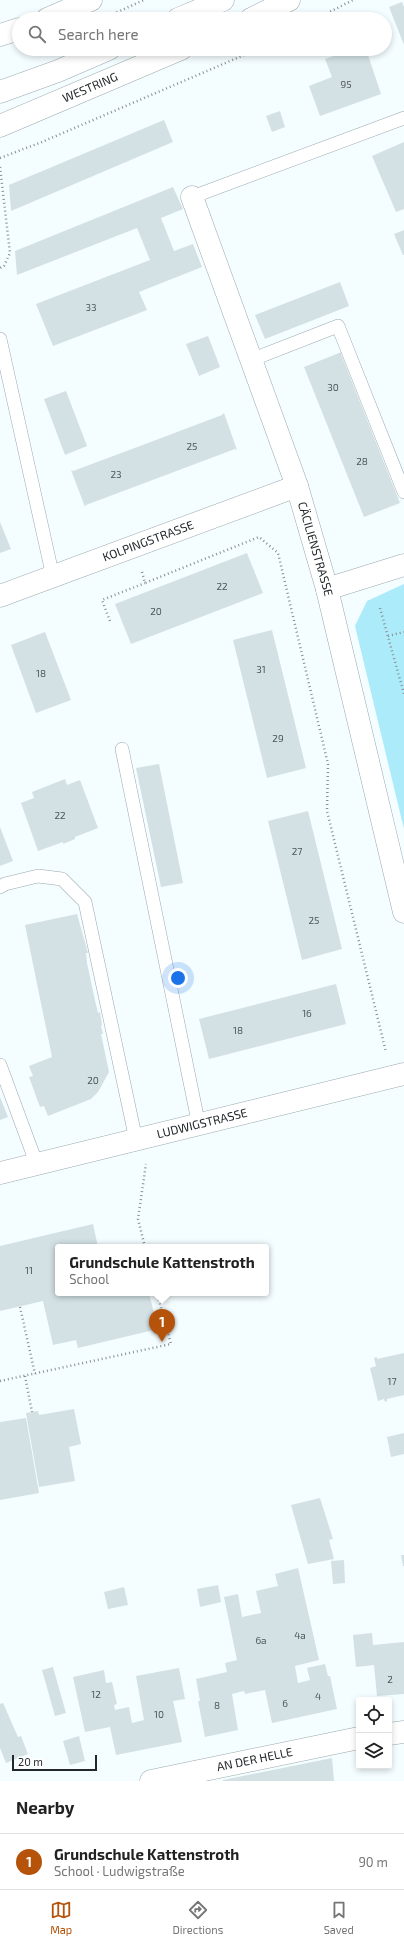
<!DOCTYPE html>
<meta charset="utf-8">
<style>
:root{--surface:#fff;--page:#f2f2f2;--text:#222;--muted:#767676;--line:#e0e0e0;--accent:#b45309}
body{margin:0;font-family:"Exo 2",sans-serif;background:var(--page);color:var(--text)}
.controls{position:absolute;right:12px;bottom:12px;display:grid;overflow:hidden;border-radius:4px;box-shadow:0 2px 6px #0003}
.controls button{width:36px;height:36px;display:grid;place-items:center;padding:0;border:0;border-bottom:1px solid var(--line);background:var(--surface);color:var(--text);font:20px sans-serif}
.scale{position:absolute;left:12px;bottom:10px;width:85px;box-sizing:border-box;padding-left:4px;border:2px solid #23282a;border-top:0;font-size:11px;line-height:14px;white-space:nowrap;color:#23282a;-webkit-text-stroke:3px #fff;paint-order:stroke}
.you{position:absolute;left:178px;top:978px;width:14px;height:14px;margin:-10px;border:3px solid #fff;border-radius:50%;background:#1a73e8;box-shadow:0 0 0 6px #1a73e833}
.badge{display:grid;place-items:center;width:26px;height:26px;border-radius:50%;background:var(--accent);color:#fff;font-size:13px;font-weight:700}
.pin{position:absolute;translate:-50% -33px;filter:drop-shadow(0 1px 2px #0008)}
.pin::after{content:'';position:absolute;top:21px;width:14px;height:12px;background:inherit;clip-path:polygon(0 0,100% 0,50% 100%)}
.popup{position:absolute;left:55px;top:1244px;width:214px;height:52px;box-sizing:border-box;display:grid;place-content:center;border-radius:4px;background:var(--surface);filter:drop-shadow(0 1px 3px #0005);font-size:13px;white-space:nowrap;color:var(--muted)}
.popup b{font-size:15px;color:var(--text)}
.popup::after{content:'';position:absolute;left:50%;top:100%;margin-left:-8px;border:8px solid transparent;border-top-color:var(--surface)}
.list{margin:0;padding:0;list-style:none}
h2{display:flex;justify-content:space-between;align-items:center;height:52px;margin:0;padding:0 16px;font-size:17px}
h2 small{font-size:13px;font-weight:400;color:var(--muted)}
.list li{display:grid;grid-template-columns:26px 1fr auto;gap:12px;align-items:center;box-sizing:border-box;height:56px;padding:0 16px;border-top:1px solid var(--line)}
.list b{display:block;font-size:15px;white-space:nowrap}
.list p{margin:0;font-size:13px;white-space:nowrap;color:var(--muted)}
.list em{font-size:13px;font-style:normal;color:var(--muted)}
.icon{flex:none;width:22px;height:22px;fill:none;stroke:currentColor;stroke-width:2;stroke-linecap:round;stroke-linejoin:round}
.map{position:relative;flex:none;width:404px;height:1781px;overflow:hidden}
.search{position:absolute;background:var(--surface);box-shadow:0 2px 6px #0003;left:12px;right:12px;top:12px;height:44px;display:flex;align-items:center;gap:10px;box-sizing:border-box;padding:0 14px;border-radius:22px;color:var(--muted);font-size:15px}
.sheet{height:108px;background:var(--surface)}
nav{display:flex;justify-content:space-around;align-items:center;box-sizing:border-box;height:56px;border-top:1px solid var(--line);background:var(--surface);font-size:11px;color:var(--muted)}
nav a{display:grid;justify-items:center;gap:2px}
nav .on{color:var(--accent)}
.map>svg:first-child{display:block}
.green{fill:#acebfa}
.building{fill:#d3e1e5}
.lines{fill:none;stroke-linecap:round;stroke-linejoin:round}
.lane-casing{stroke:#9ca9ad;stroke-width:14}
.street-casing{stroke:#9ca9ad;stroke-width:23}
.primary-casing{stroke:#9ca9ad;stroke-width:23}
.path{stroke:#899092;stroke-width:2.5;stroke-dasharray:1 3;stroke-linecap:butt}
.lane{stroke:#fff;stroke-width:13}
.street{stroke:#fff;stroke-width:22}
.primary{stroke:#fff;stroke-width:22}
.labels{text-anchor:middle;stroke-width:3;stroke-linejoin:round;paint-order:stroke}
.number-label{font-size:10px;fill:#4f5659}
.street-label{font-size:12px;fill:#23282a;stroke:#fff}
</style>
<div class="map">
<svg width="404" height="1781" viewBox="0 0 404 1781">
<rect width="100%" height="100%" fill="#f4fdff"/>
<!-- green -->
<path class="green" d="M404,584V829L355,626L367,601Z"/>
<!-- building -->
<path class="building" d="M402,2L404,7V45L389,7Z
M354,49H366L381,94L320,116L309,86L332,77L325,59Z
M280,111L285,127L272,132L266,116Z
M164,120L173,142L11,211L9,185Z
M404,142V209L396,212L372,156Z
M173,187L183,209L161,218L174,251L193,244L202,267L139,292L147,310L53,346L36,304L150,260L137,228L17,275L15,251Z
M404,230V255H403L394,234Z
M340,282L349,306L265,339L255,315Z
M208,336L220,367L199,376L186,344Z
M344,351L341,354L400,503L364,517L304,367Z
M66,391L87,446L65,455L44,399Z
M224,413L237,450L235,449L86,505L85,507L71,470L73,471L148,443L222,415Z
M0,522L11,549L0,553Z
M247,553L263,593L131,644L115,604Z
M272,630L306,768L267,778L233,640Z
M45,632L71,700L36,713L11,645Z
M159,764L183,883L161,887L136,768Z
M65,779L67,785L80,780L98,828L75,837V839L63,844V842L38,851L21,803L34,798L32,792Z
M308,811L342,949L302,960L268,821Z
M0,827L13,861L0,866Z
M77,914L88,953H86L87,963L96,1005L98,1013L100,1012L102,1025L101,1026L103,1034H101L109,1072L98,1092L91,1099L48,1116L44,1106L40,1107L29,1077L33,1076L29,1066L52,1057L25,925Z
M336,984L346,1024L209,1059L199,1019Z
M0,1097L8,1117L0,1120Z
M93,1224L98,1247H58V1293H149L158,1329L78,1348L76,1340L53,1345L43,1301L0,1311V1246Z
M404,1353V1395L387,1399V1401L385,1402L384,1399L378,1401L370,1368L376,1366L374,1358L377,1357V1359Z
M74,1409L81,1444L69,1447L75,1481L39,1487L26,1413L38,1411L39,1415Z
M26,1418L39,1493L0,1500V1422Z
M404,1433V1454L391,1457L387,1437Z
M320,1498L333,1539L329,1540L334,1559L308,1564L291,1505Z
M401,1555H404V1566H403Z
M344,1560L345,1583L333,1584L331,1561Z
M298,1568L319,1660L295,1666L298,1683L310,1680L307,1668L325,1664L328,1676H330L337,1709L272,1723L265,1690L245,1694L244,1691L232,1694L238,1730L205,1737L198,1701H200L196,1679L227,1672L225,1663L237,1660L224,1597L238,1594L242,1617L261,1613L256,1591L278,1586L275,1574Z
M218,1585L221,1602L200,1607L197,1589Z
M124,1587L128,1605L108,1609L104,1592Z
M372,1633L373,1645L404,1642V1694L377,1696L374,1665L356,1667L353,1635Z
M53,1667L66,1713L55,1716L42,1670Z
M179,1668L185,1699L173,1701L182,1742L116,1755L110,1727L85,1732L73,1677L104,1670L106,1683L112,1682L117,1704L114,1705L115,1710L129,1707L132,1723L144,1720L136,1676Z
M3,1703L18,1737L21,1736L28,1754L6,1763L0,1748V1704Z
M79,1736L85,1761L70,1765L63,1741Z
M332,1758L334,1781H223V1780Z"/>
<g class="lines">
<!-- lane casing -->
<g class="lane-casing">
<path id="lane" d="M192,197L404,118
M0,339L53,577
M251,360L338,326L404,492
M122,749L199,1126
M0,887L5,884L38,876L62,879L85,902L136,1140
M0,1065L37,1165"/>
</g>
<!-- street casing -->
<g class="street-casing">
<g id="street">
<path d="M47,19L91,0"/>
<path d="M0,35L19,29"/>
<path id="s1" d="M192,197L297,486L327,589L404,912"/>
<path d="M327,589L404,565"/>
<path id="s2" d="M0,596L297,486"/>
<path id="s3" d="M0,1173L404,1074"/>
<path d="M389,1734L404,1732"/>
<path id="s4" d="M151,1781L359,1738"/>
</g>
</g>
<!-- primary casing -->
<g class="primary-casing">
<g id="primary">
<path d="M178,19L223,0"/>
<path d="M251,19L289,0"/>
<path d="M0,92L58,71L109,49"/>
<path id="s5" d="M0,126L181,49"/>
</g>
</g>
<!-- path -->
<path class="path" d="M113,14L144,0
M316,19L353,0
M0,158L42,142L258,49
M0,167L10,253L4,266L0,268
M142,572L145,583L259,537L278,553L328,764L327,811L386,1052
M380,608L404,694
M110,621L102,600L145,583
M388,636L404,632
M145,1247L138,1219L146,1164
M20,1307L35,1374
M25,1376L32,1412
M0,1381L171,1344L157,1293"/>
<!-- lane -->
<use href="#lane" class="lane"/>
<!-- street -->
<use href="#street" class="street"/>
<!-- primary -->
<use href="#primary" class="primary"/>
</g>
<g class="labels">
<!-- number labels -->
<g class="number-label">
<text x="346" y="88">95</text>
<text x="91" y="311">33</text>
<text x="333" y="391">30</text>
<text x="192" y="450">25</text>
<text x="362" y="465">28</text>
<text x="116" y="478">23</text>
<text x="222" y="590">22</text>
<text x="156" y="615">20</text>
<text x="261" y="673">31</text>
<text x="41" y="677">18</text>
<text x="278" y="742">29</text>
<text x="60" y="819">22</text>
<text x="297" y="855">27</text>
<text x="314" y="924">25</text>
<text x="307" y="1017">16</text>
<text x="238" y="1034">18</text>
<text x="93" y="1084">20</text>
<text x="29" y="1274">11</text>
<text x="392" y="1385">17</text>
<text x="300" y="1639">4a</text>
<text x="261" y="1644">6a</text>
<text x="390" y="1683">2</text>
<text x="96" y="1698">12</text>
<text x="318" y="1700">4</text>
<text x="285" y="1707">6</text>
<text x="217" y="1709">8</text>
<text x="159" y="1718">10</text>
</g>
<!-- street labels -->
<g class="street-label">
<text dy="4" stroke="none"><textPath href="#s5" startOffset="98">WESTRING</textPath></text>
<text dy="4" stroke="none"><textPath href="#s2" startOffset="158">KOLPINGSTRASSE</textPath></text>
<text dy="4" stroke="none"><textPath href="#s1" startOffset="373">CÄCILIENSTRASSE</textPath></text>
<text dy="4" stroke="none"><textPath href="#s3" startOffset="208">LUDWIGSTRASSE</textPath></text>
<text dy="4" stroke="none"><textPath href="#s4" startOffset="106">AN DER HELLE</textPath></text>
</g>
</g>
</svg>
<div class="controls">
<button><svg class="icon" aria-label="locate" viewBox="0 0 24 24"><circle cx="12" cy="12" r="6"/><path d="M12 2v4M12 18v4M2 12h4M18 12h4"/></svg></button>
<button><svg class="icon" aria-label="layers" viewBox="0 0 24 24"><path d="M12 4l9 5-9 5-9-5zM3 14l9 5 9-5"/></svg></button>
</div>
<div class="scale">20 m</div>
<div class="you"></div>
<div class="pin badge" style="left:162px;top:1342px">1</div>
<div class="popup"><b>Grundschule Kattenstroth</b>School</div>
<div class="search"><svg class="icon" aria-label="search" viewBox="0 0 24 24"><circle cx="10" cy="10" r="6"/><path d="M15 15l6 6"/></svg>Search here</div>
</div>
<section class="sheet">
<h2>Nearby<small></small></h2>
<ul class="list">
<li><span class="badge">1</span><div><b>Grundschule Kattenstroth</b><p>School · Ludwigstraße</p></div><em>90 m</em></li>
</ul>
</section>
<nav>
<a class="on"><svg class="icon" aria-label="map" viewBox="0 0 24 24"><path d="M3 6l6-2 6 2 6-2v14l-6 2-6-2-6 2zM9 4v14M15 6v14"/></svg>Map</a>
<a><svg class="icon" aria-label="directions" viewBox="0 0 24 24"><path d="M12 3l9 9-9 9-9-9zM9 14v-3h6M13 9l2 2-2 2"/></svg>Directions</a>
<a><svg class="icon" aria-label="saved" viewBox="0 0 24 24"><path d="M7 4h10v16l-5-4-5 4z"/></svg>Saved</a>
</nav>
